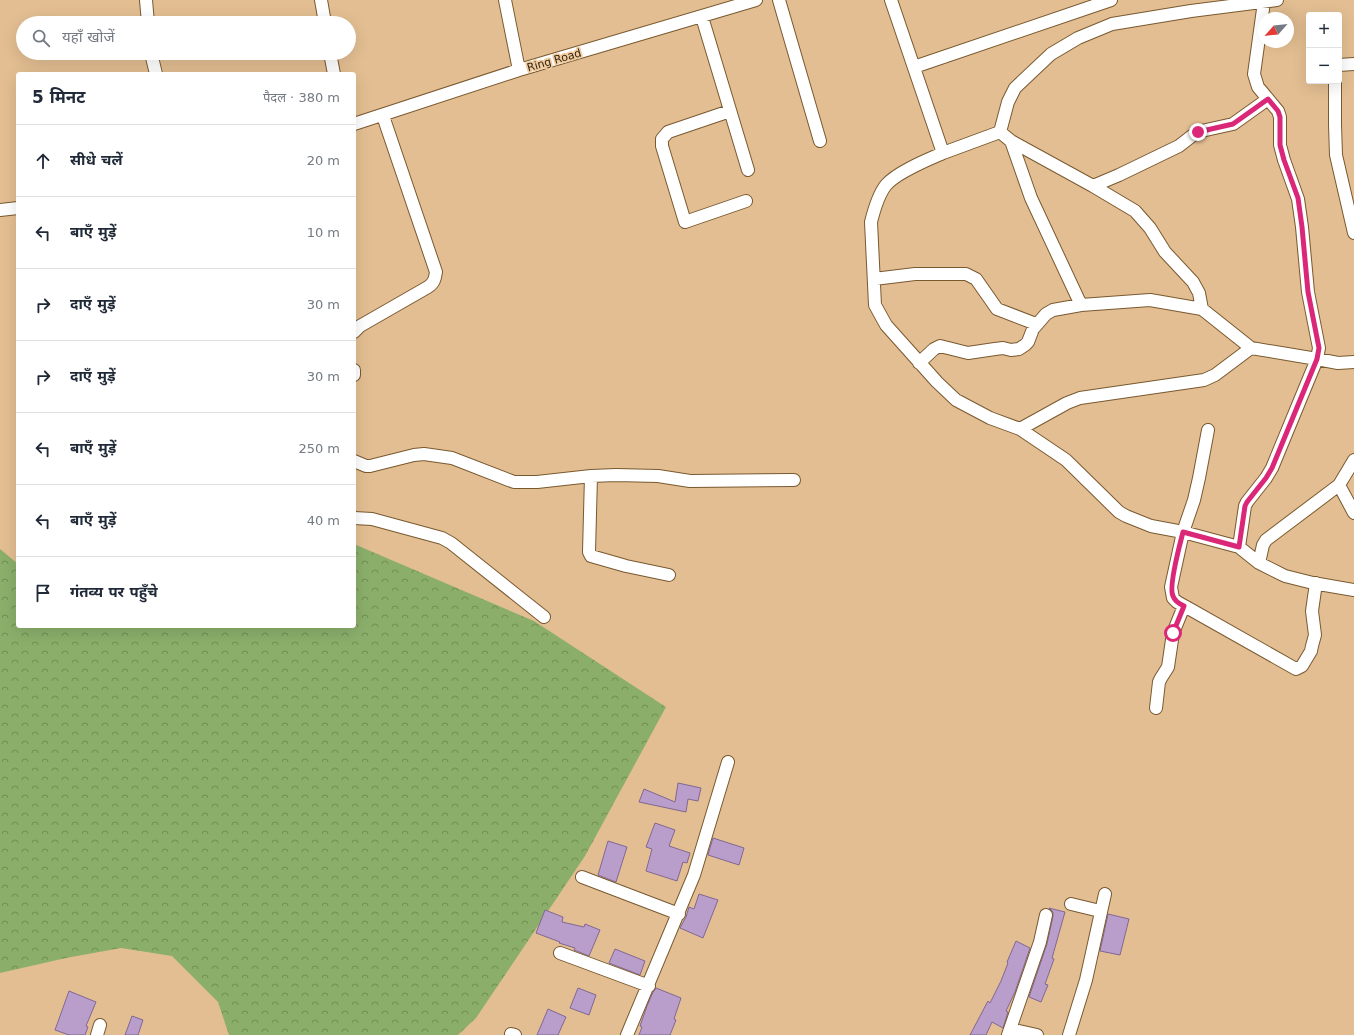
<!DOCTYPE html>
<html lang="hi">
<meta charset="utf-8">
<style>
:root{--surface:#fff;--page:#f2f2f3;--text:#1f2937;--muted:#747a83;--line:#e0e1e3}
body{margin:0;font-family:"DejaVu Sans","Noto Sans Devanagari",sans-serif;background:var(--page);color:var(--text)}
.controls{position:absolute;right:12px;top:12px;display:grid;overflow:hidden;border-radius:4px;box-shadow:0 4px 16px #0002}
.controls button{width:36px;height:36px;display:grid;place-items:center;padding:0;border:0;border-bottom:1px solid var(--line);background:var(--surface);color:var(--text);font:20px sans-serif}
.compass{position:absolute;left:1258px;top:12px;width:36px;height:36px;border-radius:50%;background:var(--surface);box-shadow:0 4px 16px #0002;rotate:243deg}
.stop{position:absolute;width:12px;height:12px;margin:-9px;border:3px solid #db2777;border-radius:50%;background:#fff}
.stop.end{background:#db2777;border-color:#fff;box-shadow:0 1px 4px #0008}
.list{margin:0;padding:0;list-style:none}
h2{display:flex;justify-content:space-between;align-items:center;height:52px;margin:0;padding:0 16px;font-size:17px}
h2 small{font-size:13px;font-weight:400;color:var(--muted)}
.list li{display:grid;grid-template-columns:26px 1fr auto;gap:12px;align-items:center;box-sizing:border-box;height:72px;padding:0 16px;border-top:1px solid var(--line)}
.list b{display:block;font-size:15px;white-space:nowrap}
.list em{font-size:13px;font-style:normal;color:var(--muted)}
.icon{flex:none;width:22px;height:22px;fill:none;stroke:currentColor;stroke-width:2;stroke-linecap:round;stroke-linejoin:round}
.map{position:relative;flex:none;width:1354px;height:1035px;overflow:hidden}
.search{position:absolute;background:var(--surface);box-shadow:0 4px 16px #0002;left:16px;top:16px;width:340px;height:44px;display:flex;align-items:center;gap:10px;box-sizing:border-box;padding:0 14px;border-radius:22px;color:var(--muted);font-size:15px}
.panel{position:absolute;background:var(--surface);box-shadow:0 4px 16px #0002;left:16px;top:72px;width:340px;height:556px;border-radius:4px}
.map>svg:first-child{display:block}
.forest{fill:url(#forest-crowns)}
.building{fill:#b99ecc;stroke:#816792}
.lines{fill:none;stroke-linecap:round;stroke-linejoin:round}
.minor-casing{stroke:#795930;stroke-width:14}
.minor{stroke:#fff;stroke-width:12}
.route{stroke:#db2777;stroke-width:5}
.labels{text-anchor:middle;stroke-width:3.5;stroke-linejoin:round;paint-order:stroke}
.street-label{font-size:11px;fill:#302210;stroke:#f0cb9f}
</style>
<div class="map">
<svg width="1354" height="1035" viewBox="0 0 1354 1035">
<defs>
<pattern id="forest-crowns" width="20" height="18" patternUnits="userSpaceOnUse"><rect width="20" height="18" fill="#8baf6b"/><path d="M2 6a3 3 0 1 1 6 0M12 15a3 3 0 1 1 6 0" fill="none" stroke="#728e57"/></pattern>
</defs>
<rect width="100%" height="100%" fill="#e3be92"/>
<!-- forest -->
<path class="forest" d="M354,544L534,621L666,707L585,856L476,1018L458,1035H229L218,1002L172,956L121,948L66,958L0,973V549L18,564V626H354Z"/>
<!-- building -->
<path class="building" d="M678,783L701,788L698,801L688,799L686,812L639,802L644,789L675,802Z
M655,823L675,830L669,846L690,853L687,863L683,862L677,881L646,871L652,849L646,847Z
M713,838L744,848L739,865L708,855Z
M608,841L627,847L616,882L598,875Z
M699,894L718,900L703,938L680,928L686,917L689,907L694,909Z
M1049,908L1065,912L1052,958L1054,959L1045,984L1048,985L1041,1002L1029,997L1047,944L1053,916V912Z
M545,910L563,917L562,922L584,927L585,924L600,930L589,956L574,950L575,948L559,943L560,942L536,933Z
M1108,914L1129,919L1120,955L1100,951Z
M1016,941L1030,948L1015,992L1006,1011L1008,1012L1003,1028L992,1022L986,1035H970L988,1001L990,1003L1001,981L1008,963L1007,962Z
M615,949L645,961L640,975L609,963Z
M578,988L596,995L589,1015L570,1008Z
M656,988L681,998L674,1019L676,1020L670,1035H639L642,1027L640,1026L647,1006L653,992Z
M69,991L96,1002L86,1026L88,1027L85,1035H69L55,1030Z
M548,1009L566,1017L558,1035H537Z
M132,1016L143,1020L138,1035H125Z"/>
<g class="lines">
<!-- minor casing -->
<g class="minor-casing">
<path id="minor" d="M146,0L148,23
M321,0L325,23
M505,0L519,70
M779,0L820,141
M891,0L943,153C927,160 897,172 886,185C878,195 874,210 871,222L875,305L886,325L937,382L956,400L990,418L1020,429L1066,460L1119,512L1126,516L1151,526L1183,532L1239,547L1259,563L1285,576L1313,583L1354,590
M702,17L748,170
M151,53L156,74
M330,53L334,74
M1339,65L1354,64
M914,67L1111,0
M1335,81V125L1336,155L1354,233
M730,111L668,132L662,139V146L685,222L746,201
M354,124L519,70L756,0
M1000,132L1011,141L1093,186L1135,211L1150,228L1165,252L1193,282L1199,293L1202,309L1251,348L1317,359L1338,363L1354,362
M1011,141L1031,198L1081,305
M943,153L1000,132L1008,102L1015,88L1051,54L1078,38L1112,24L1191,11L1277,0
M1093,186L1119,175L1179,146L1197,132L1233,124L1268,99
M0,210L18,208
M874,279L915,274H966L976,279L997,309L1036,324
M354,332L360,326L428,287C434,283 435,279 436,272L383,116
M919,363L934,349L940,346L968,353L995,349L1003,348L1011,350L1019,349L1025,345L1028,342L1033,329L1046,314L1053,310L1081,305L1150,300L1202,309
M354,370V375
M1020,429L1067,403L1080,398L1204,380L1215,375L1251,348
M1208,430L1199,478L1194,500L1183,532L1171,587L1173,598L1177,602L1188,608L1296,669L1302,666L1311,651L1312,646L1315,635L1312,611L1316,583
M1354,460L1339,485L1354,513
M354,461L366,466H370L414,455L424,454L452,458L514,482H537L591,476L616,475L658,476L690,481L794,480
M591,476L589,552L591,556L626,566L669,575
M354,518L372,519L442,538L451,543L544,617
M1239,547L1245,506L1247,502L1266,478L1272,468L1317,359L1319,348L1308,292L1302,227L1298,199L1284,160L1280,145V117L1278,111L1258,87L1254,74L1264,2
M1259,563L1263,545L1266,540L1339,485
M1156,708L1159,682L1161,678L1168,667L1173,633L1184,606
M582,877L679,914
M1071,904L1100,911
M560,953L649,986
M1019,1031L1037,1035
M511,1034L515,1035
M97,1035L100,1025
M627,1035L694,875L728,762
M1008,1035L1040,942L1046,915
M1069,1035L1086,980L1105,894"/>
</g>
<!-- minor -->
<use href="#minor" class="minor"/>
</g>
<g class="lines">
<!-- route -->
<path class="route" d="M1173,633L1184,606C1180,604 1175,602 1173,596C1168,587 1180,544 1183,532L1239,547L1245,506L1247,502L1266,478L1272,468L1317,359L1319,348L1308,292L1302,227L1298,198L1284,160L1280,145V117L1278,111L1268,99L1233,124L1198,132"/>
</g>
<g class="labels">
<!-- street labels -->
<g class="street-label">
<text transform="translate(554 60) rotate(-16)" y="4">Ring Road</text>
</g>
</g>
</svg>
<div class="controls">
<button>+</button>
<button>−</button>
</div>
<svg class="compass" viewBox="-18 -18 36 36"><path d="M0-13l5 13h-10z" fill="#e53935"/><path d="M0 13l5-13h-10z" fill="#747a83"/></svg>
<div class="stop" style="left:1173px;top:633px"></div>
<div class="stop end" style="left:1198px;top:132px"></div>
<div class="search"><svg class="icon" aria-label="search" viewBox="0 0 24 24"><circle cx="10" cy="10" r="6"/><path d="M15 15l6 6"/></svg>यहाँ खोजें</div>
<section class="panel">
<h2>5 मिनट<small>पैदल · 380 m</small></h2>
<ul class="list">
<li><svg class="icon" aria-label="ahead" viewBox="0 0 24 24"><path d="M12 20V5M6 11l6-6 6 6"/></svg><div><b>सीधे चलें</b></div><em>20 m</em></li>
<li><svg class="icon" aria-label="left" viewBox="0 0 24 24"><path d="M17 20v-9H6M10 6l-5 5 5 5"/></svg><div><b>बाएँ मुड़ें</b></div><em>10 m</em></li>
<li><svg class="icon" aria-label="right" viewBox="0 0 24 24"><path d="M7 20v-9h11M14 6l5 5-5 5"/></svg><div><b>दाएँ मुड़ें</b></div><em>30 m</em></li>
<li><svg class="icon" aria-label="right" viewBox="0 0 24 24"><path d="M7 20v-9h11M14 6l5 5-5 5"/></svg><div><b>दाएँ मुड़ें</b></div><em>30 m</em></li>
<li><svg class="icon" aria-label="left" viewBox="0 0 24 24"><path d="M17 20v-9H6M10 6l-5 5 5 5"/></svg><div><b>बाएँ मुड़ें</b></div><em>250 m</em></li>
<li><svg class="icon" aria-label="left" viewBox="0 0 24 24"><path d="M17 20v-9H6M10 6l-5 5 5 5"/></svg><div><b>बाएँ मुड़ें</b></div><em>40 m</em></li>
<li><svg class="icon" aria-label="arrive" viewBox="0 0 24 24"><path d="M6 21V4h12l-3 4 3 4H6"/></svg><div><b>गंतव्य पर पहुँचे</b></div></li>
</ul>
</section>
</div>
